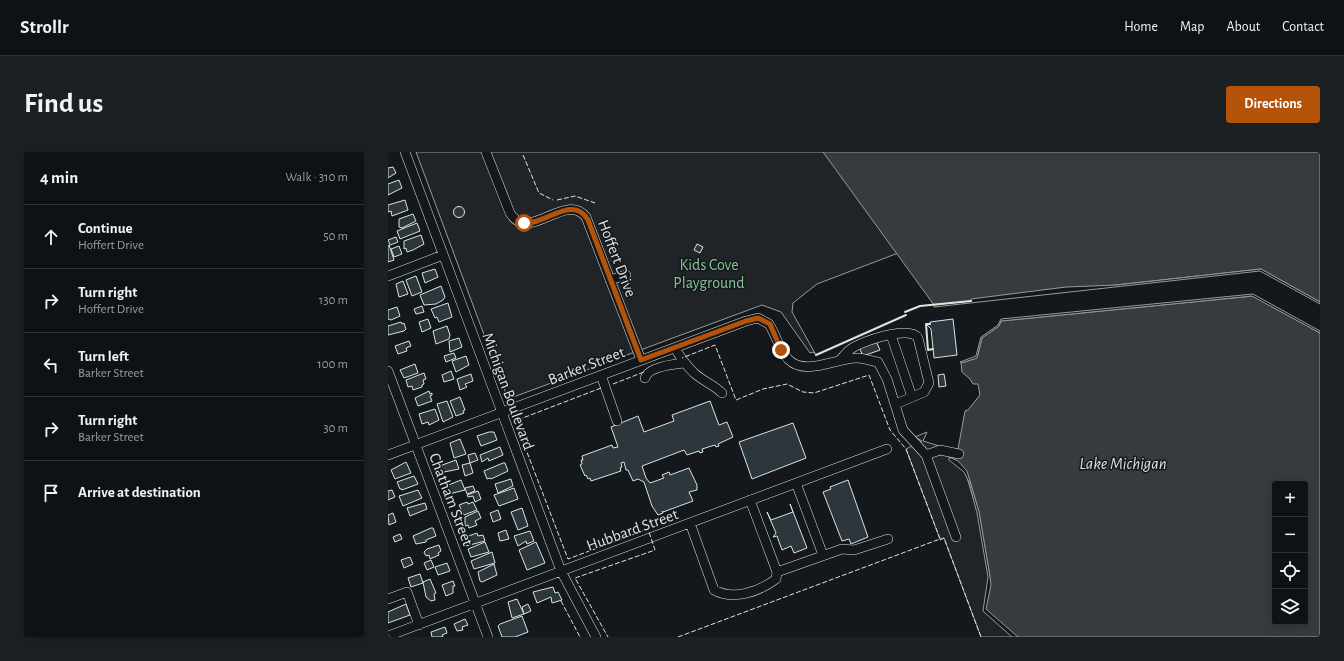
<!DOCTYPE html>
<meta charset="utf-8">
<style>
:root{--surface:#0f1215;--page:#1d2022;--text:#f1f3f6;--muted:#9b9ea0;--line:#2f3234;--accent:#b45309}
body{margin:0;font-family:"Alegreya Sans",sans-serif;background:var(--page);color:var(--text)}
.controls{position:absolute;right:12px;bottom:12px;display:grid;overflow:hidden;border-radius:4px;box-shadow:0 2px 10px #0003}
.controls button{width:36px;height:36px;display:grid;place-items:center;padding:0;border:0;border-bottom:1px solid var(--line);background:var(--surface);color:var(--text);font:20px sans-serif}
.stop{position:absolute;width:12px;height:12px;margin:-9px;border:3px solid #b45309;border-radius:50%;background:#fff}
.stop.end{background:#b45309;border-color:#fff;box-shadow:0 1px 4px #0008}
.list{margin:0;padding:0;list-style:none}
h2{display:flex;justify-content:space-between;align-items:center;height:52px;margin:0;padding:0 16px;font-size:17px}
h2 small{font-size:13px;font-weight:400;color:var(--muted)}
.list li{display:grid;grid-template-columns:26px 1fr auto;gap:12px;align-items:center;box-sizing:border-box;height:64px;padding:0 16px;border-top:1px solid var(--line)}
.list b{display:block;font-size:15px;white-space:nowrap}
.list p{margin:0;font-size:13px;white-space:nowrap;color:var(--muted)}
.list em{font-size:13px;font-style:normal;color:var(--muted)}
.icon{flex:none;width:22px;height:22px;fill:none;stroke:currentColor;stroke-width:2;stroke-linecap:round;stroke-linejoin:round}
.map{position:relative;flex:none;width:932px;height:485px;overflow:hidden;border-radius:4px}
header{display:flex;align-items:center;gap:24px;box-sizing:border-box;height:56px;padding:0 20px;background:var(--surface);border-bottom:1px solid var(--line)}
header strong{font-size:19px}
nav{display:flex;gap:22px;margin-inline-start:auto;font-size:14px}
.intro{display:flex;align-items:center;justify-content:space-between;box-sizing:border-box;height:96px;padding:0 24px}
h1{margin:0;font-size:28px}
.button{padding:10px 18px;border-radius:4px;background:var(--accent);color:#fff;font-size:14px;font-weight:700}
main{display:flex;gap:24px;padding:0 24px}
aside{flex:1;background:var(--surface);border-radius:4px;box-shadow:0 2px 10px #0003}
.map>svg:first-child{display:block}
.green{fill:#202428;stroke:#939e99}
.water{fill:#363b3e;stroke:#939e99;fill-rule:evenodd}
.pier{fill:#14181c;stroke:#939e99}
.building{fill:#2c363c;stroke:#d8e6dc}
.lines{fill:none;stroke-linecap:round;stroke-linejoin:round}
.minor-casing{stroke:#d8e6dc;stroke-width:10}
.minor{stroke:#14181c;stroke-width:9}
.fence{stroke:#d8e6dc;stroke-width:1;stroke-dasharray:5 2;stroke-linecap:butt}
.wall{stroke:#d8e6dc;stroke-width:2}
.route{stroke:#b45309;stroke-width:5}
.labels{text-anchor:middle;stroke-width:3;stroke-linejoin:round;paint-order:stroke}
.street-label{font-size:16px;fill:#d8e6dc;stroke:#14181c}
.park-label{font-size:16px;fill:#8ac095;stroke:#14181c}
.water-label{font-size:17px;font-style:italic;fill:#d8e6dc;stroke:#14181c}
</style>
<header>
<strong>Strollr</strong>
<nav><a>Home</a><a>Map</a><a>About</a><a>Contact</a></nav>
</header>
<div class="intro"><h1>Find us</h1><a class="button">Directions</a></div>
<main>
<aside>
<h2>4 min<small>Walk · 310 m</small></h2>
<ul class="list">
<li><svg class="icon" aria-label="ahead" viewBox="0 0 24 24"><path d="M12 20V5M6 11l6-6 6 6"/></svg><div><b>Continue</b><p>Hoffert Drive</p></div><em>50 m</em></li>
<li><svg class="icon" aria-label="right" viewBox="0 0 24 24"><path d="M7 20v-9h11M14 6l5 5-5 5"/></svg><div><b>Turn right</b><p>Hoffert Drive</p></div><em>130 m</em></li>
<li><svg class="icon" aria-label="left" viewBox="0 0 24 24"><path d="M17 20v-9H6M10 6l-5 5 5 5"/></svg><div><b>Turn left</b><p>Barker Street</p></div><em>100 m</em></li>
<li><svg class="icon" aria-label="right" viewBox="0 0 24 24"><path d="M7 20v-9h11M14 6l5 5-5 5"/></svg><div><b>Turn right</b><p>Barker Street</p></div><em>30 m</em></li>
<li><svg class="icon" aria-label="arrive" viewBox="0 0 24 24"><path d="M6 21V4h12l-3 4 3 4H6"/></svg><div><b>Arrive at destination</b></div></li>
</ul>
</aside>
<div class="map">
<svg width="932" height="485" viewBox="0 0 932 485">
<rect width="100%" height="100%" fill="#14181c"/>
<!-- green -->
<path class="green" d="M28,0H442L518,98L429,132L405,151L404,160L428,203L425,200L422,201L393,160L374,153L120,247Z
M539,280L535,289L564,298L577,319L627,485H593L556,386L552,387L518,297L534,289L527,285Z"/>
<!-- water -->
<path class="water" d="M435,0H932V150L873,117L546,153Z
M865,144L932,181V485H627L597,458L602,425L591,360L582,329L577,319L563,307L564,298L570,297L577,259L580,258L592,243L590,232H585L582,227L574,220L573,211L589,206L594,186L611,174L613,169ZM887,332H917V470H887Z"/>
<!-- pier -->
<path class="pier" d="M873,117L932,150V152L872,119L546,155V153L583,149V147L678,135L729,133Z
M865,142L932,179V181L864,144L613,169L611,174L594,186L589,206L573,211L572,210L588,204L593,185L610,173L613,167Z
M561,305L570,309L579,319L591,360L602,425L603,433L598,457L630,485H624L595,459L600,425L589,361L581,330L576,320L561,308Z"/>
<!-- building -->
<path class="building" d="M5,15L8,21L0,26V16Z
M11,28L14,36L0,43V32Z
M17,48L20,58L4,64L3,59L0,60V53Z
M65.5 60a5.5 5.5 0 1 1 11 0a5.5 5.5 0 1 1-11 0Z
M25,62L28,69L14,76L11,75V67Z
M29,71L32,79L12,87L9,79Z
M33,83L36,92L25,98L19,100L18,96L16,97V89Z
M8,85L10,90L2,93L0,88Z
M309,92L315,95L312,101L306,98Z
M1,93L6,108L0,110V94Z
M11,94L14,102L6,105L3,97Z
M47,117L50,125L37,131L34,121Z
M28,124L34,140L24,144L18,128Z
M15,129L20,142L11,145L8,132Z
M53,134L57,145L55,148L48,152L36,153L32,143Z
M60,151L64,165L51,170L49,165L47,166L43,157Z
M34,154L36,160L28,162L26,157Z
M9,155L12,164L3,168L0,167V158Z
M40,167L43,176L34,180L31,170Z
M565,167L569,203L546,206L543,177L539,173L542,172V170Z
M13,170L14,172L16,171L18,177L16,179L0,183V174Z
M59,174L62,183L61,187L48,192L45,179Z
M71,186L74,195L62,200L61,189Z
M21,189L23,194L18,196L19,199L10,202L7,194Z
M488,189L492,198L475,204L471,195Z
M66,201L68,206L58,210L56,204Z
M78,204L81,213L68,220L64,209Z
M27,212L30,221L16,226L12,218Z
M63,219L66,227L56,230L54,223Z
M36,221L38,227L35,228L36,232L34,233V235L25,238L24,234L20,235L18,228Z
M83,222L85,229L77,232L79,235L72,238L69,227Z
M556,222L558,234L551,235L550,223Z
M41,239L42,242L44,241V243L42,244L44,249L30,254L27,246Z
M72,245L77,258L75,259L76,261L68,264L62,249Z
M59,249L65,265L55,270L49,252Z
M322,249L331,273L339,270L345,285L330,292L331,294L328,295L327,293L314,297L315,300L312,301L311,299L299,303L296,298L254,314L258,326L262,331L276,326L274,323L281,320L282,323L301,316L309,333V338L301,340L305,349L275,360L274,359L275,361L270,363L264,354L256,330L250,327L245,329L240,318H238L236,310L233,311L234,315L232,316L233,319L203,329L202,326L200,327L198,323L197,324L192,313L194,312L193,308H195L194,304L224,293L225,296L230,295L223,275L250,264L256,280L286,269L284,263Z
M47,257L51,268L41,273L40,270L34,272L31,262Z
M405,271L418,306L364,327L351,290Z
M101,280H106L109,288L93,294L89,284Z
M72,287L78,302L66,306L62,291Z
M112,295L115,303L101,309L100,306L94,310L92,303Z
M87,301L90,308L82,311L80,303Z
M68,308L71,317L51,321L49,315Z
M18,310L23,321L7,327L3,318Z
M82,311L85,321L77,324L74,313Z
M115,311H117L120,319L103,327L102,326L99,327L96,319Z
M26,324L30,332L14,338V337H12L9,330Z
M123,327L125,334L110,341L107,332Z
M73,328L77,338L61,342L58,334Z
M460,328L480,385L463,392L461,387L454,389L435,340L443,337L442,335Z
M85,334L87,339L79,342L77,336Z
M126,336L130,347L111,354L106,343Z
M4,338L7,345L0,348V339Z
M30,338L34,346L15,354L11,344Z
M90,339L93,347L87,350L85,344L80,345L79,343Z
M79,350L80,352L85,350L89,358L76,363L71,353Z
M37,351L39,357L22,364L19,356Z
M402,352L419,396L406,401L403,394L394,398L389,384L385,385L388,381L379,360L383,368L405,360Z
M134,356L140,374L130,378L123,360Z
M110,358L113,367L105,370L102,361Z
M90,359L93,366L87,369L89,373L81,376L80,373L77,374V365Z
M5,361L8,370L1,373L0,363Z
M43,376H45L48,384L38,388V390L28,392L25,384Z
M118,378L121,387L112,389L110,381Z
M142,379L146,389L139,392L138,389L130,394L126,384Z
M89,381L90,384L95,383L97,389L78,394L75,386Z
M12,382L14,387L7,390L5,385Z
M97,390L101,400L83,405L80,397Z
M148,390L157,411L139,418L131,398Z
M51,393L53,399L50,401L51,403L42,407L41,403L38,404L36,400L39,397Z
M104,400L107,411L86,417L83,409Z
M22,405L25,412L16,416L13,408Z
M43,408L46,415L39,418L36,411Z
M59,411L62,419L50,423L47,415Z
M106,412L109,423L94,430L92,429L90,420Z
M32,422L35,431L23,435L20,426Z
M42,427L48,441L46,442L47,448L43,449L38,445L35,430Z
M65,429L67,434H65V441L58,444L54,433Z
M165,435L167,441L170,440L174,448L164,451L163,445L149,451L145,440Z
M129,447L136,462L124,466L120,450Z
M18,452L22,463L0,471V460Z
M140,452L143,459L136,462L134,455Z
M134,464L140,480L127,485H114L110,474L112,472Z
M77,467L80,473L74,475L75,478L69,479L66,472Z
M57,475L59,481L54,483L55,485H44L43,480Z"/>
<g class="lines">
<!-- minor casing -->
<g class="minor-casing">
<path id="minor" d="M17,0L173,419L208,485
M98,0L122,61C141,92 177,39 198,65L253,208
M0,124L55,103
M222,128L238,123
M503,183L524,245
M287,196C292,205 298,213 306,221C315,229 326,233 334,241
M452,208C455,205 459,199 463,197C473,189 522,173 530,186L541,231L536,240L508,252
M0,219L100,485
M213,223L229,269
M257,226C260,215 286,212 296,211
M0,303L358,169L370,166L381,172C388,183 391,197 400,207C417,225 448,206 469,206C475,206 483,209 490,210L499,227L515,278L538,303L568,385
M538,303L552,298L571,302
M408,331L435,403
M302,371L326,438C346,449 372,439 388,427L389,420L362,348
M389,420L454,397L466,398L500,387
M0,447L19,440L31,473
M0,484L499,297"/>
</g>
<!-- minor -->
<use href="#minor" class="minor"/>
<!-- fence -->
<path class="fence" d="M135,3L151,41L165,48
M169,48L187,44L207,51
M225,232L256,220
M213,236L127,269L180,407L260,377L267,398L187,426L220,485
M552,388L556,386L593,485
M173,449L192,485
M290,485L552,387L518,297L502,278L481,223L426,241L415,240L399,232L375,237L348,248L327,193L294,206"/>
<!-- wall -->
<path class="wall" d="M517,160L532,154L583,149
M542,172H538L540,198L545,197
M428,203L518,163"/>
</g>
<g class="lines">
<!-- route -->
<path class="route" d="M136,71C157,73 185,42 200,68L253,208L358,169L370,166L382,172L393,198"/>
</g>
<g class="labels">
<!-- street labels -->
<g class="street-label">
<text transform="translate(230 106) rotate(69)" y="6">Hoffert Drive</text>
<text transform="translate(198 213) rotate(-21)" y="6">Barker Street</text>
<text transform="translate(121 239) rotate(70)" y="6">Michigan Boulevard</text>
<text transform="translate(64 347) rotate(69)" y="6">Chatham Street</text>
<text transform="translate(244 377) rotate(-20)" y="6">Hubbard Street</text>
</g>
<!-- park labels -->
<g class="park-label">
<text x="321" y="118">Kids Cove<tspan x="321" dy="18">Playground</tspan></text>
</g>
<!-- water labels -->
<g class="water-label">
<text x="735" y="317">Lake Michigan</text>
</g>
</g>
</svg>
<div class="controls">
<button>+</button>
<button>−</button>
<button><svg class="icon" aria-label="locate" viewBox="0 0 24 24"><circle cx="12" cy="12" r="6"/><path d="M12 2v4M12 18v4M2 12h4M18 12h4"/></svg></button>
<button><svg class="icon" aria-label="layers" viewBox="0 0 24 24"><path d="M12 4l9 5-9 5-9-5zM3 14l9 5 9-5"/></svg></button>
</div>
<div class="stop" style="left:136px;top:71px"></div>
<div class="stop end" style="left:393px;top:198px"></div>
</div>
</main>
